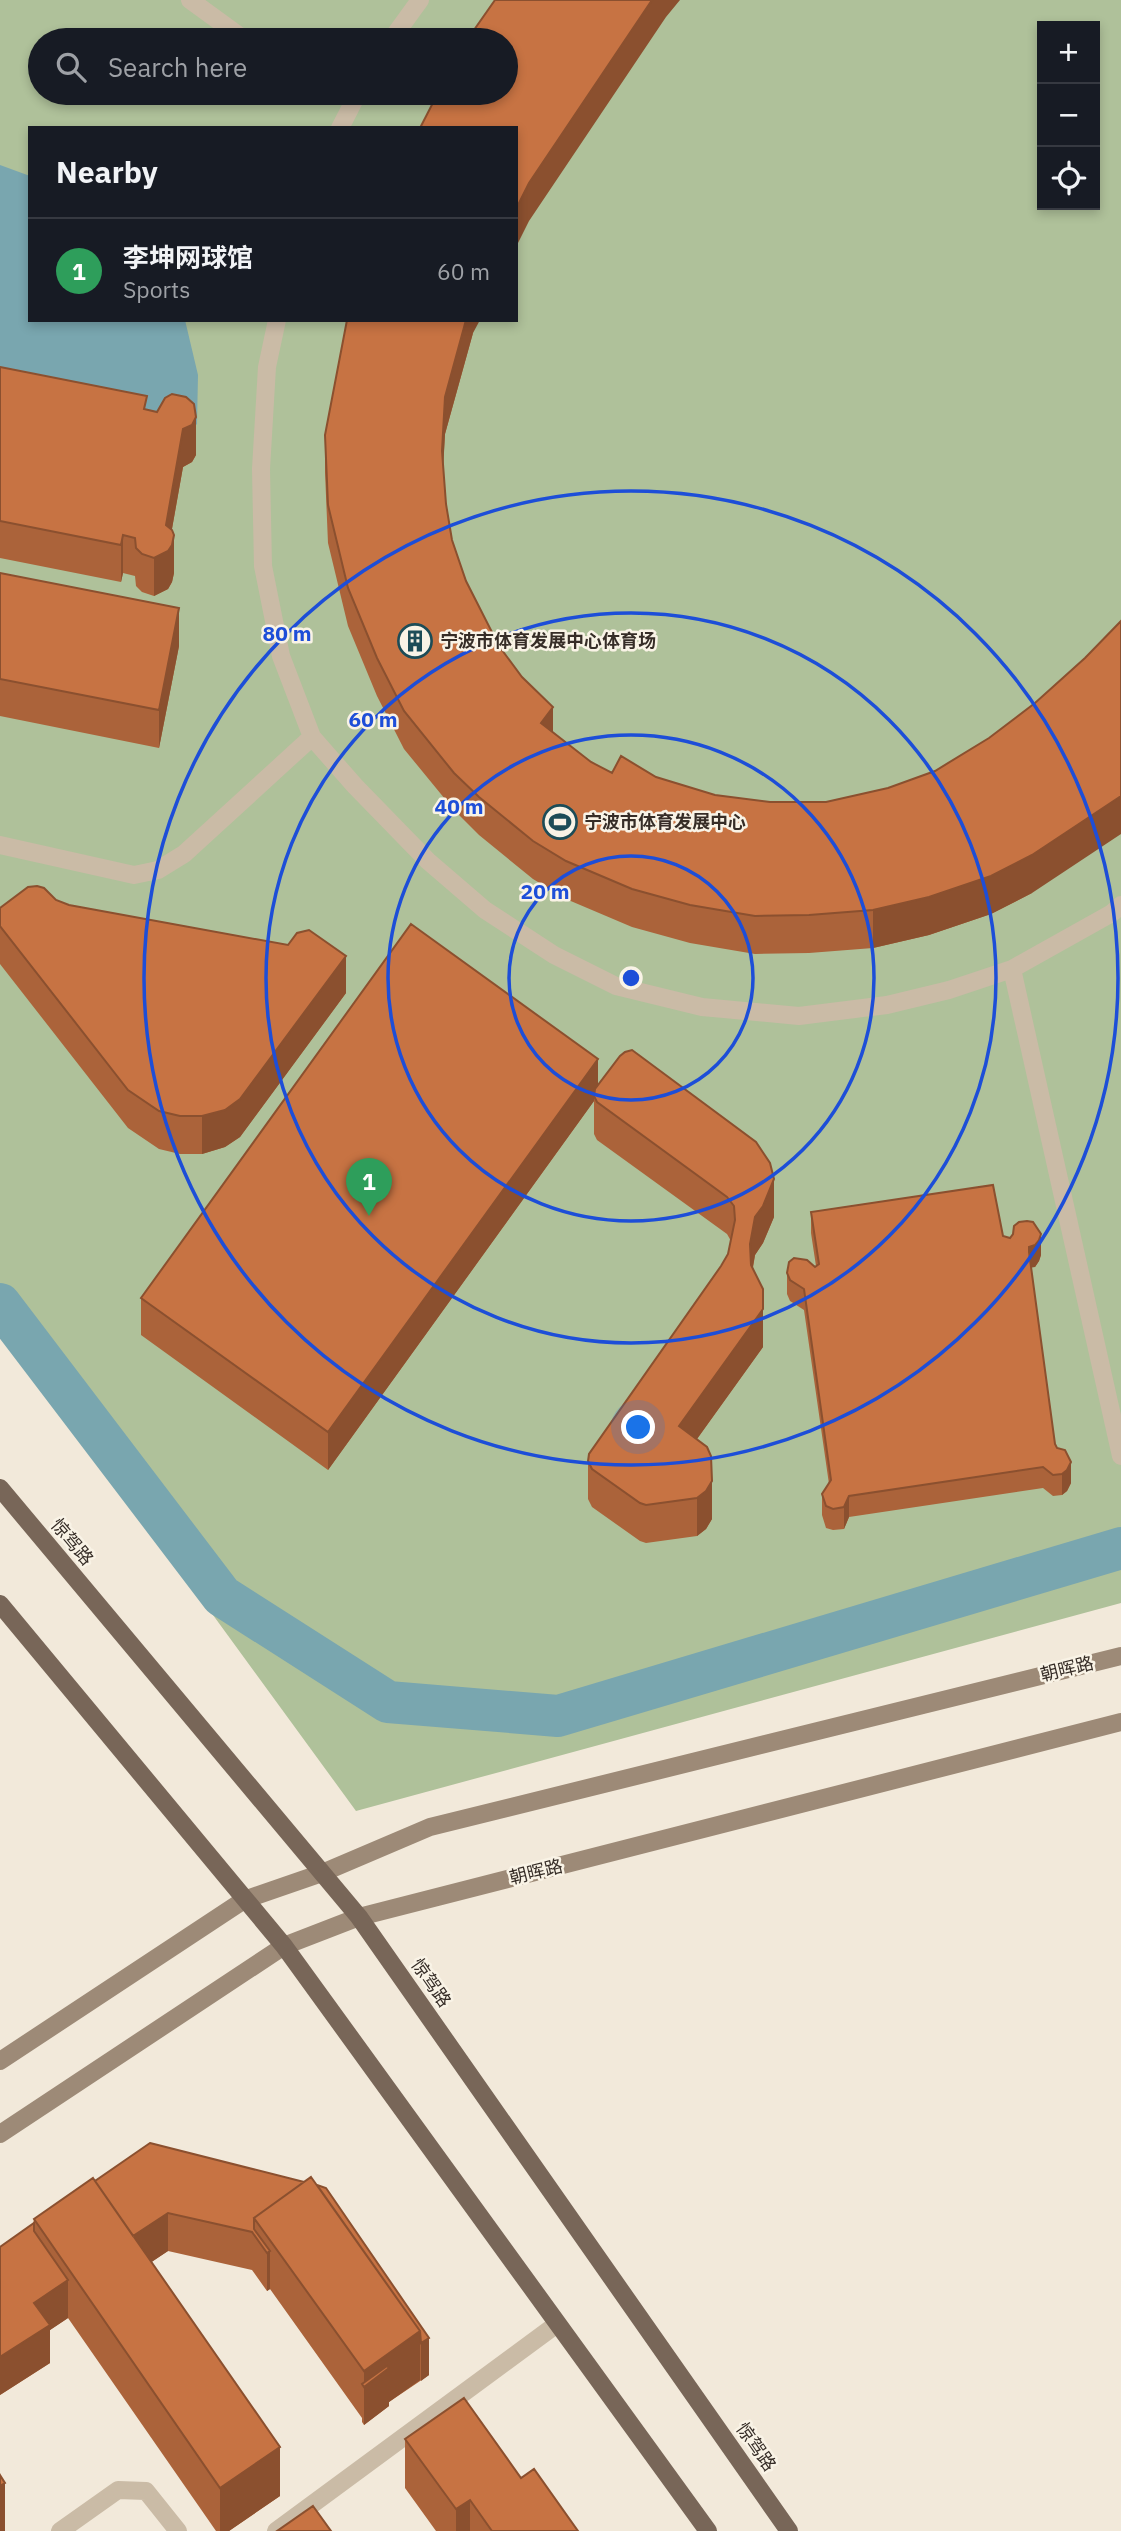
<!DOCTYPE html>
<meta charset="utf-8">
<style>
:root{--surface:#171b24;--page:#20242c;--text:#f1f3f6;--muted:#9ea1a6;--line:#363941;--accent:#db2777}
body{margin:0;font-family:"IBM Plex Sans","Noto Sans SC",sans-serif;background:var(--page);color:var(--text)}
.controls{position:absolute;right:21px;top:21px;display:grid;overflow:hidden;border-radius:0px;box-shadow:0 4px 10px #0003}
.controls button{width:63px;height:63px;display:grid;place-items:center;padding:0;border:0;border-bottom:2px solid var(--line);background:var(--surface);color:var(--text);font:35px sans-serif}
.you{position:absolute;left:639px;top:1428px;width:24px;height:24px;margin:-18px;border:5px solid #fff;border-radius:50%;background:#1a73e8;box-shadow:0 0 0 10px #1a73e833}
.badge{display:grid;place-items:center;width:46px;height:46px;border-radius:50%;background:var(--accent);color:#fff;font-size:23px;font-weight:700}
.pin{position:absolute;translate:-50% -58px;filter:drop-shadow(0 2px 4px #0008)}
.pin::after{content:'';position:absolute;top:37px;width:24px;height:21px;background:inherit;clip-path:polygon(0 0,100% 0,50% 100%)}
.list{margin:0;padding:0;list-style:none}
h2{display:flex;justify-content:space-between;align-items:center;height:91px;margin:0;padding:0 28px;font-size:30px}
h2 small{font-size:23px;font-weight:400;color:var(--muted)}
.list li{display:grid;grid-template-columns:46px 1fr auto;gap:21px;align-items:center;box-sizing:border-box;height:105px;padding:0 28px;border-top:2px solid var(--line)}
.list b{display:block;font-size:26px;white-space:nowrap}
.list p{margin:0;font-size:23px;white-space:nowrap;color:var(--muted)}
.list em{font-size:23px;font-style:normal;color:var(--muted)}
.icon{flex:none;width:38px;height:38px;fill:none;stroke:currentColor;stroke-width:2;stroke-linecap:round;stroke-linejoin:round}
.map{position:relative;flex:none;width:1121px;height:2531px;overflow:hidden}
.search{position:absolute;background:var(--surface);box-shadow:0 4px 10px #0003;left:28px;top:28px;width:490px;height:77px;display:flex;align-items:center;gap:18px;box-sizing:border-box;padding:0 24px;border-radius:38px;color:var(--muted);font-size:26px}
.panel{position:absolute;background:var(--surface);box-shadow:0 4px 10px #0003;left:28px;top:126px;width:490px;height:196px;border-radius:0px}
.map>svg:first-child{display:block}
.green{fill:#afc19a;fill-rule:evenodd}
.water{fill:#79a6af}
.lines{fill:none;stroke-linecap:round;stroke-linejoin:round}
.canal{stroke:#79a6af;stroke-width:42}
.lane{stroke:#cabba6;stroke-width:18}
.secondary{stroke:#9d8a77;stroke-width:18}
.primary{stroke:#786658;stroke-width:18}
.wall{fill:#ab633a}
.shaded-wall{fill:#8b502f}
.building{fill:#c77343;stroke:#8b502f;stroke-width:2}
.ring{fill:none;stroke:#1d4ed8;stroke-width:3.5}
.labels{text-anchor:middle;stroke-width:5;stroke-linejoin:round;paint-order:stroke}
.poi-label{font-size:18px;font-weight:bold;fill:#362d27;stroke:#f9f3e6;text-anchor:start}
.street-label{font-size:18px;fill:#362d27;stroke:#f9f3e6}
.centre{fill:#1d4ed8;stroke:#f9f3e6;stroke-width:3.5}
.ring-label{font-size:21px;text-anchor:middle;font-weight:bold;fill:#1d4ed8;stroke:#f9f3e6;stroke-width:5;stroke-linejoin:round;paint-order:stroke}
</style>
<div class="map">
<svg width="1121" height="2531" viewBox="0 0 1121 2531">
<rect width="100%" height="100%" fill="#f2e9da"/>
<!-- green -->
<path class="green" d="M0,0H1121V1603L356,1811L0,1323ZM1042,26H1095V205H1042ZM40,40H506V93H40ZM30,128H516V320H30Z"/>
<!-- water -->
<path class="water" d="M0,165L30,176V320H185L198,375L197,424L190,431L0,400Z"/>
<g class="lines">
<!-- canal -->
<path class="canal" d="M0,1304L222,1596L388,1702L558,1716L1121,1548"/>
<!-- lane -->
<path class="lane" d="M190,0L245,40
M391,40L420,0
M340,128L358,93
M277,320L267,367L261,469L263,566L281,656L312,737L355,786L428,861L485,910L554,955L616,986L702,1007L799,1016L887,1005L949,990L1012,969L1112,913L1121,905
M0,845L134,875L158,870L184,854L312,737
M1012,969L1121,1456
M60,2531L118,2490L146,2491L178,2531
M276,2531L557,2324"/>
<!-- secondary -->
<path class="secondary" d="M0,2061L244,1900L322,1873L430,1827L1121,1656
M0,2134L284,1946L359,1917L1121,1722"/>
<!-- primary -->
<path class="primary" d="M0,1488L359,1917L789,2531
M0,1604L284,1946L708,2531"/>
</g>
<!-- wall -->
<path class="wall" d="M473,333L445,434L443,466L446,504L452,540L466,581L499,646L553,733L591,762L612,773L656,777L1032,893L991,914L929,935L873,948L809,953L755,954L690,943L632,927L566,899L533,879L479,835L454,810L404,749L377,696L348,626L328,543L325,472V435Z
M0,367L147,410L196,455L192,462L183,467L172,529L174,573L172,582L168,589L154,596L142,592L136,586L135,576L123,573L121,582L0,558Z
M0,573L179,646L159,748L0,716Z
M56,900L69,905L346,993L240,1137L225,1147L202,1154H180L159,1149L128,1128L0,964V908Z
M598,1086L774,1217L763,1243L755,1255L753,1268L763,1347L697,1439L712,1519L706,1529L697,1536L646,1543L640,1541L592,1507L588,1499V1461L721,1266L728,1254L731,1241L727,1234L597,1140L594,1134V1101L328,1470L141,1335V1298Z
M811,1212L1003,1236L1041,1255L1039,1261L1035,1267H1031L1055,1444L1071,1483L1067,1491L1062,1495L1053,1496L1043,1488L849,1517L844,1529L833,1530L826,1528L822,1515V1494L829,1484L804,1310L790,1301L787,1294V1273L816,1266L811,1233Z
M150,2143L429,2338V2375L389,2402V2406L364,2425L362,2422V2418L270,2289L267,2291L252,2270L168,2251L151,2262L280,2496L229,2531H216L68,2318L50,2330V2363L0,2395L34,2219L95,2181Z
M405,2439L521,2478L578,2531H436L405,2488Z"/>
<!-- shaded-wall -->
<path class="shaded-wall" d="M652,0H680L666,17L529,221L516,247V209L529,183Z
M466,320H480L473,333L445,434L442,489V451L445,397Z
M196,417V455L192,462L183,467L168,551L174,535V573L172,582L168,589L154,596V558L166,525L183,429Z
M123,535V573L121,582V545Z
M179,608V646L159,748V710Z
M553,707V745L541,723Z
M1121,796V834L1032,893L991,914L929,935L873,948V910Z
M346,956V993L240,1137L225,1147L202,1154V1116Z
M598,1059V1096H594V1101L328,1470V1432Z
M774,1179V1217L763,1243L755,1255L750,1282V1244L755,1217Z
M1041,1234V1255L1039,1261L1035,1267L1029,1268V1247Z
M763,1309V1347L679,1464V1426Z
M1071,1462V1483L1067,1491L1062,1495V1474Z
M712,1481V1519L706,1529L697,1536V1498Z
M849,1496V1517L844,1529V1507Z
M168,2213V2251L128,2278V2240Z
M270,2251V2289L267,2291V2253Z
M68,2280V2318L50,2330V2363L0,2395V2357L34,2303Z
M420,2331V2380L389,2402V2406L364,2425V2371Z
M429,2338V2375L421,2381V2343Z
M280,2447V2496L229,2531H220V2488Z
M5,2483V2531H0V2486Z
M470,2500V2531H456V2509Z"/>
<!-- building -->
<path class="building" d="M495,0H652L529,183L516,209V128H420L438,93H506V40H467Z
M347,320H466L445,397L442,451L446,504L452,540L466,581L499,646L522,677L553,707L541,723L591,762L612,773L621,756L656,777L715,795L770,802H826L888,788L935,771L989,738L1035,703L1085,658L1121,621V796L1032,855L991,876L929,897L873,910L809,915L755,916L690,905L632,889L566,861L533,841L479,797L454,773L404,711L377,658L348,588L328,505L325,435Z
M0,367L147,396L144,409L157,412L165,398L172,394L186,397L194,404L196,417L192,425L183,429L166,525L172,530L174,535L172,545L168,551L154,558L142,554L136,548L135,538L123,535L121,545L0,521Z
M0,573L179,608L159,710L0,679Z
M37,886L44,888L56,900L69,905L288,945L297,933L309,930L346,956L240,1099L225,1110L202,1116H180L159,1111L128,1090L0,926V908L28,887Z
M411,924L598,1059L328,1432L141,1298Z
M632,1050L756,1142L770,1163L774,1179L763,1206L755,1217L750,1244L751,1265L763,1289V1309L679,1426L707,1447L711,1456L712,1481L706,1491L697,1498L646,1505L640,1503L592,1469L588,1461L589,1454L721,1266L728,1254L735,1220L734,1206L727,1197L597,1102L594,1096L595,1089L620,1056L625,1052Z
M993,1185L1003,1236L1010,1238L1013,1234L1014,1226L1019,1222L1027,1221L1033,1222L1041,1234L1039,1240L1035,1245L1029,1247V1252L1055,1444L1057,1448L1065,1450L1071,1462L1067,1470L1062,1474L1053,1475L1043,1467L849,1496L844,1507L833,1509L826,1506L822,1494L831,1480L804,1289L790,1280L787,1273L789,1262L794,1258L807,1260L815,1267L819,1264L811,1212Z
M150,2143L304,2182L254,2218V2229L270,2251L267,2253L252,2232L168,2213L133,2236L95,2181Z
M311,2177L420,2331L364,2371L254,2218Z
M93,2178L280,2447L220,2488L34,2219Z
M317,2185L326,2188L429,2338L421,2343L420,2331Z
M34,2223V2231L68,2280L34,2303L50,2325L0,2357V2247Z
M387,2366L389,2368L364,2387L362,2384Z
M464,2398L521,2478L534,2469L578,2531H492L470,2500L456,2509L405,2439Z
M0,2475L5,2483L0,2486Z
M313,2506L331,2531H277Z"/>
<!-- distance rings -->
<g class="ring">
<circle cx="631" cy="978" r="122"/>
<circle cx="631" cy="978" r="243"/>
<circle cx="631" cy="978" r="365"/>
<circle cx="631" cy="978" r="487"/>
</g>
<!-- icons -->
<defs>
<g id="building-ring" transform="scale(1.75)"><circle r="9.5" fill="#f9f3e6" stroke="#1c4c57" stroke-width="1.5"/><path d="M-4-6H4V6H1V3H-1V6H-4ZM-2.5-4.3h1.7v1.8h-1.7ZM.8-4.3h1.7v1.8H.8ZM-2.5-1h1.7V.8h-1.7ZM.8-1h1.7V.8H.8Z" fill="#1c4c57"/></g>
<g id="stadium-ring" transform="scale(1.75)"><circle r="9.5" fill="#f9f3e6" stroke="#1c4c57" stroke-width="1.5"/><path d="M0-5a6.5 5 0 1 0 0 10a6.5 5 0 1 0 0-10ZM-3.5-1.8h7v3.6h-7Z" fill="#1c4c57"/></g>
</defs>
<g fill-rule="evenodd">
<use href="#building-ring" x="415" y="641"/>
<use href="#stadium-ring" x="560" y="822"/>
</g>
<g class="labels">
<!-- poi labels -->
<g class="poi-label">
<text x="440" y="647">宁波市体育发展中心体育场</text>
<text x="584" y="828">宁波市体育发展中心</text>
</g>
<!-- street labels -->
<g class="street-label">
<text transform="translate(72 1542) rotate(50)" y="6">惊驾路</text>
<text transform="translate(1067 1669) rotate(-14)" y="6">朝晖路</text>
<text transform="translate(536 1872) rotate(-14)" y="6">朝晖路</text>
<text transform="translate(431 1983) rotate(55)" y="6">惊驾路</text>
<text transform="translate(756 2447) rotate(55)" y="6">惊驾路</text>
</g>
</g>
<circle cx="631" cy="978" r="10" class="centre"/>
<g class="ring-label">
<text x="287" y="641">80 m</text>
<text x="373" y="727">60 m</text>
<text x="459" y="814">40 m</text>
<text x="545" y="899">20 m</text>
</g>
</svg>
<div class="controls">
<button>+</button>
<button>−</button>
<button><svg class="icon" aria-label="locate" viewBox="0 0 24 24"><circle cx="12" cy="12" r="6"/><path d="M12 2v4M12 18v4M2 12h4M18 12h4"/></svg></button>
</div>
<div class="you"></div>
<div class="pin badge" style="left:369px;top:1216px;background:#2e9e5b">1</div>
<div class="search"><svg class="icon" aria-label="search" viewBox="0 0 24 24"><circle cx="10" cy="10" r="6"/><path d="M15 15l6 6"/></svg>Search here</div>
<section class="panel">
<h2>Nearby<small></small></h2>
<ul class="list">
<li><span class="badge" style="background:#2e9e5b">1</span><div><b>李坤网球馆</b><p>Sports</p></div><em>60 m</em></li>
</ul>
</section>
</div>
